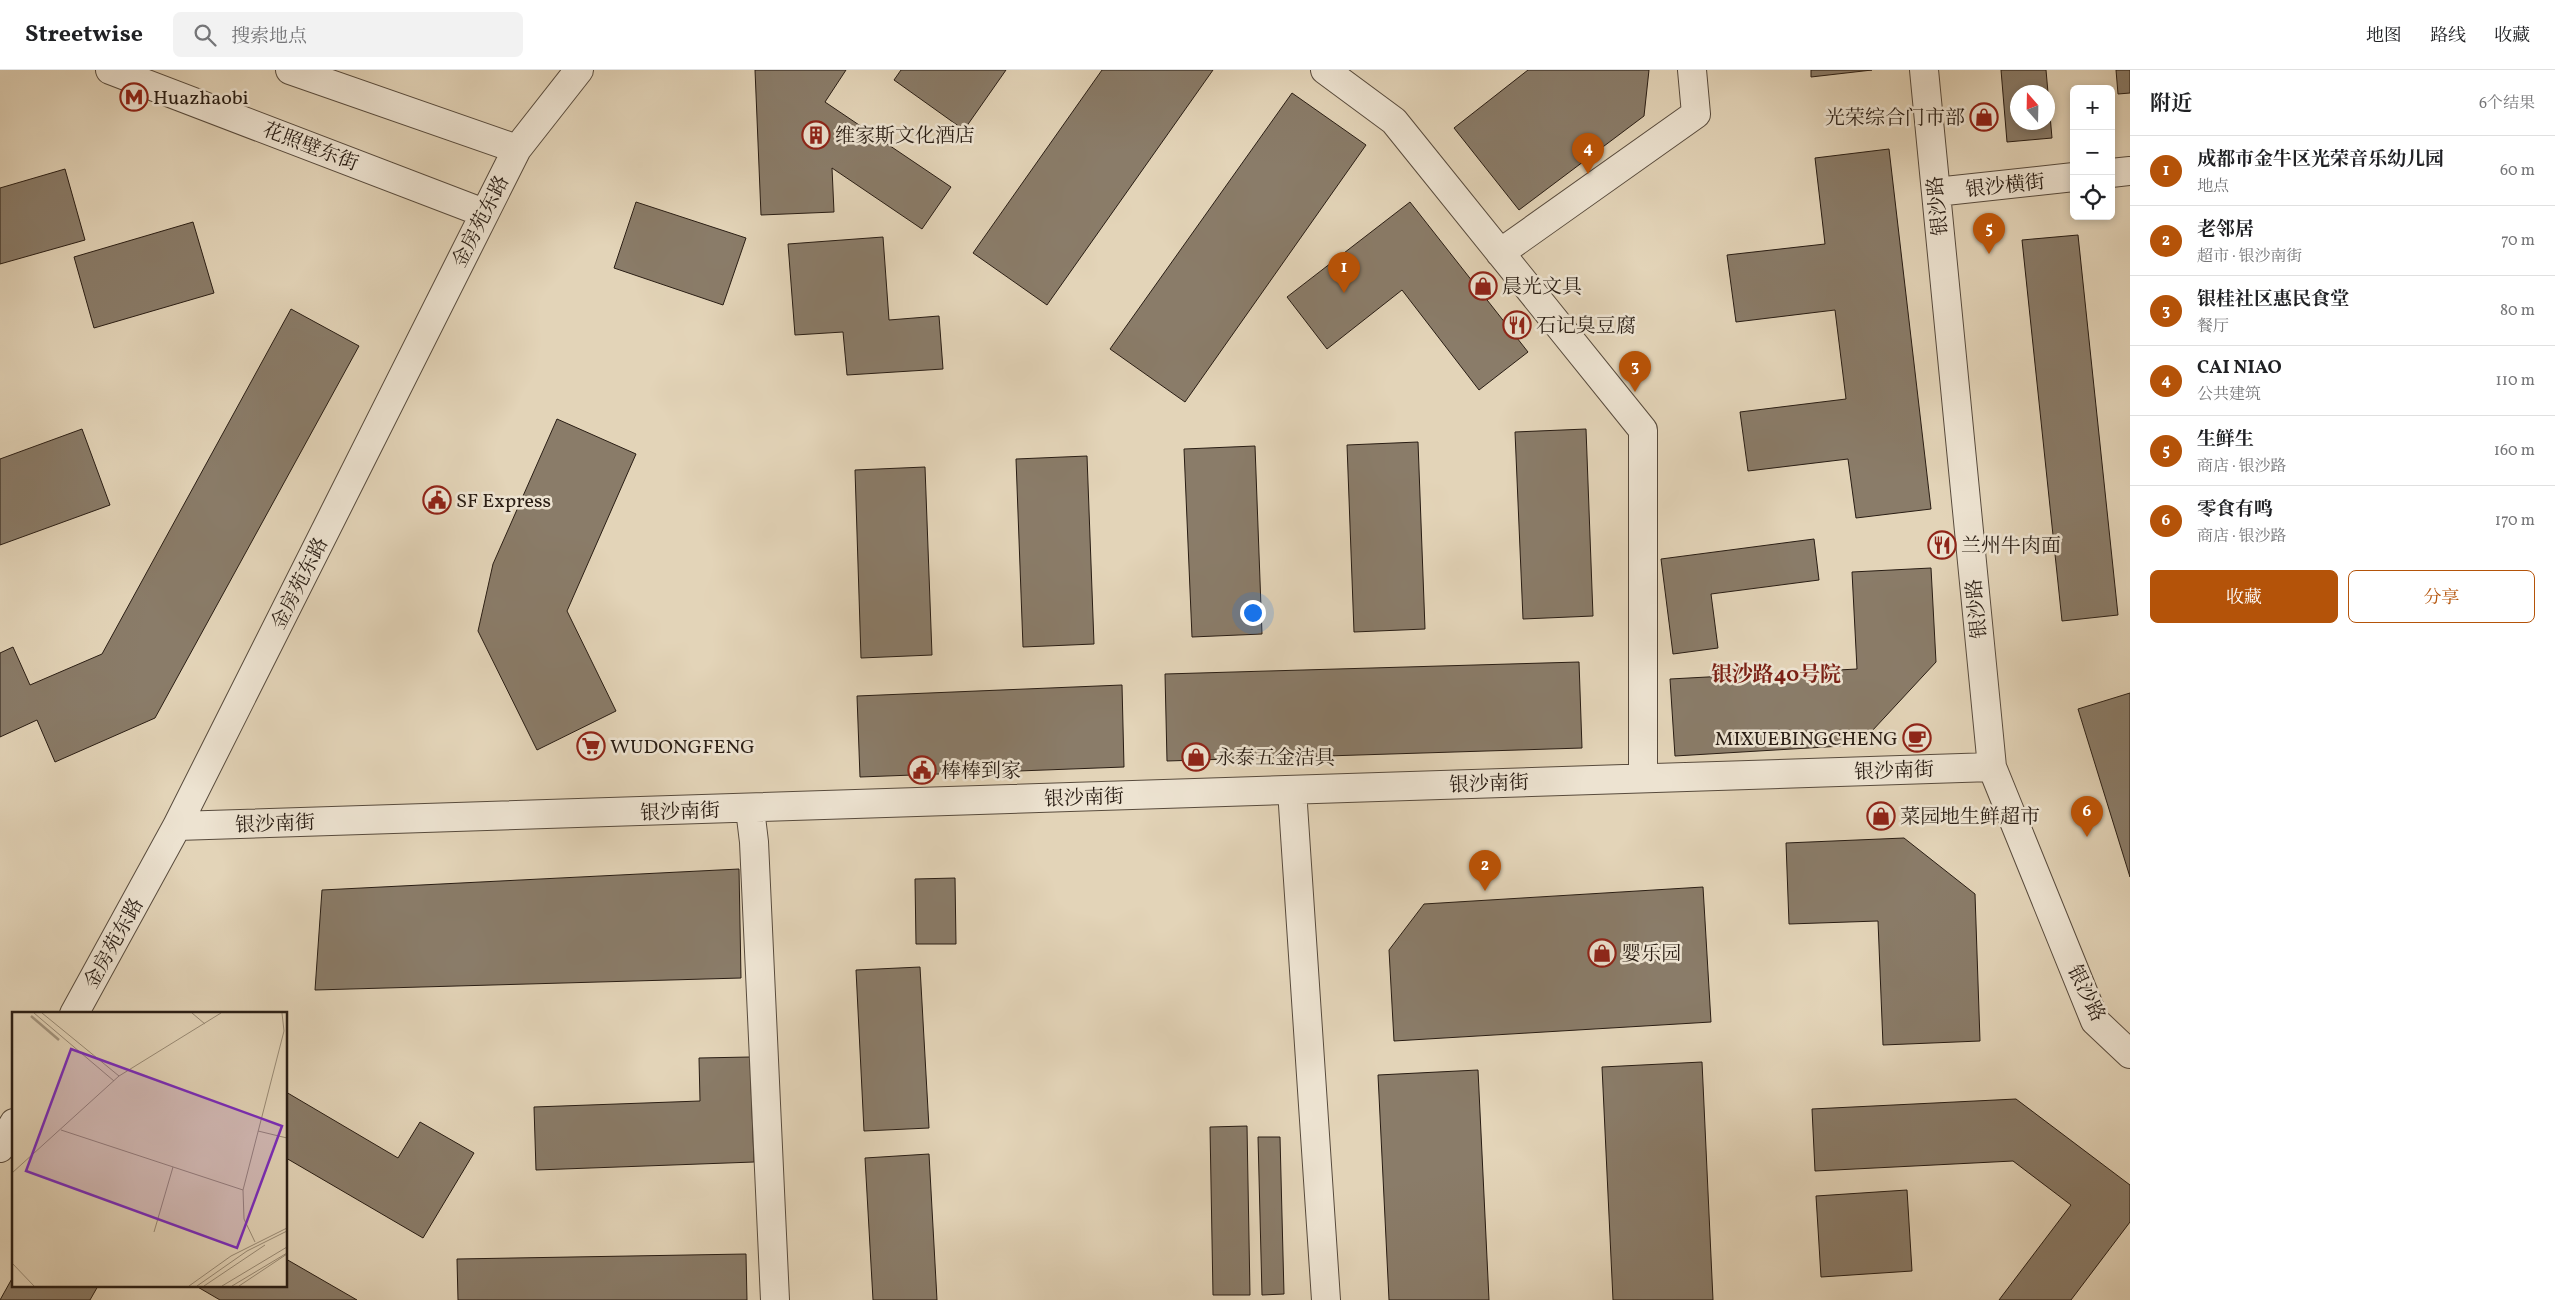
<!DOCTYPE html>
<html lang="zh">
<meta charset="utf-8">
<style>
:root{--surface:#fff;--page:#f2f2f2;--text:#202124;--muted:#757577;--line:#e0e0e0;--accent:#b45309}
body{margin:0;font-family:Vollkorn,"Noto Serif SC",serif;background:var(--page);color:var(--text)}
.controls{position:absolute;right:15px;top:15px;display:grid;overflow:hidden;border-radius:8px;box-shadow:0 2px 8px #0003}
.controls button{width:45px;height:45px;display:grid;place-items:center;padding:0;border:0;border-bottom:1px solid var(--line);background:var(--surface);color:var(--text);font:25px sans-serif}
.compass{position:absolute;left:2010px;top:15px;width:45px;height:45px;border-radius:50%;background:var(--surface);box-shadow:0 2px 8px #0003;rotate:340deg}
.you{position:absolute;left:1252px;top:542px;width:18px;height:18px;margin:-12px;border:4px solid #fff;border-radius:50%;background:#1a73e8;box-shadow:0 0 0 8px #1a73e833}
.badge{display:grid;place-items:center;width:32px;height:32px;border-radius:50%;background:var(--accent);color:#fff;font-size:16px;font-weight:700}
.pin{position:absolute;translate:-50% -41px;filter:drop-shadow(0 1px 2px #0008)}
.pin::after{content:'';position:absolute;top:26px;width:18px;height:15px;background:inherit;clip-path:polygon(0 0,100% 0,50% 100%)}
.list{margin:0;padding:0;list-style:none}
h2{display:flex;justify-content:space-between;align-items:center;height:65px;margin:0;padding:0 20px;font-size:21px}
h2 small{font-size:16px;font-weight:400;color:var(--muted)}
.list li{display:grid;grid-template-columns:32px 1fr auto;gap:15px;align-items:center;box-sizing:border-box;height:70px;padding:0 20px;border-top:1px solid var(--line)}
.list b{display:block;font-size:19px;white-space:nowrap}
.list p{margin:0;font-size:16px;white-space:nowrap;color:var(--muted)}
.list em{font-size:16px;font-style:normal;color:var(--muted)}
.actions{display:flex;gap:10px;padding:15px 20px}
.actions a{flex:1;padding:11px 0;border:1px solid var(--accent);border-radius:8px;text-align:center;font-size:18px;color:var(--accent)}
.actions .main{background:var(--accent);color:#fff}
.icon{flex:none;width:28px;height:28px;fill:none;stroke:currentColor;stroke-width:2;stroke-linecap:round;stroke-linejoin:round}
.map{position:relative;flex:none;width:2130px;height:1230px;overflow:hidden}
header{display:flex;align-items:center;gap:30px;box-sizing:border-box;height:70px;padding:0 25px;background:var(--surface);border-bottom:1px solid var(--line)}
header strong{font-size:24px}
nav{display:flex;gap:28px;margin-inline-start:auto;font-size:18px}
.search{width:350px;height:45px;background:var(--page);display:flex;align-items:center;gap:12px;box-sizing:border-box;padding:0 18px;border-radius:8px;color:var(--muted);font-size:19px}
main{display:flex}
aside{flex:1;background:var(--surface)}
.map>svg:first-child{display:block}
.building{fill:#8a7c69;stroke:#291d14;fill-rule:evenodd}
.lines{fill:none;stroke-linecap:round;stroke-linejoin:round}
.minor-casing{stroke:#584b3d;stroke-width:30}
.minor{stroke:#ede3d1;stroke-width:28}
.labels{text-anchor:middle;stroke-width:5;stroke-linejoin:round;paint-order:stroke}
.poi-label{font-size:20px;fill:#291d14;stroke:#ede3d1;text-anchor:start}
.street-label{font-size:20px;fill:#291d14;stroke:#ede3d1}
.neighbourhood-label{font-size:21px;font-weight:bold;fill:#7a1f14;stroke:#ede3d1}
.inset-river{fill:none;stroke:#a49680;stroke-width:2.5}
.inset-road{fill:none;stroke:#998b76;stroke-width:1}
.view{fill:#7b2cbf;fill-opacity:0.15;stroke:#7b2cbf;stroke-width:2.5}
.inset-edge{fill:none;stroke:#291d14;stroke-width:2.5}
</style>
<header>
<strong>Streetwise</strong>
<div class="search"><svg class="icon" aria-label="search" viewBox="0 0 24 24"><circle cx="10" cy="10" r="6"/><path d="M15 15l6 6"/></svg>搜索地点</div>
<nav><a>地图</a><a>路线</a><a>收藏</a></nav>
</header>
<main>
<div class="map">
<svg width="2130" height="1230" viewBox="0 0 2130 1230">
<rect width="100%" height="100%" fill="#e3d4b8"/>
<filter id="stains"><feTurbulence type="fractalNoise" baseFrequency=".004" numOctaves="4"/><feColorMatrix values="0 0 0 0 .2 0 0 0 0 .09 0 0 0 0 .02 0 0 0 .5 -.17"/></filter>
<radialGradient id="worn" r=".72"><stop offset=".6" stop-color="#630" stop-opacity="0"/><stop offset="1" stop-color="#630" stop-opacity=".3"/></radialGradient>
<!-- building -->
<path class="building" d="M755,0H846L825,32L951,117L922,159L832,98L834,142L761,145Z
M901,0H1006L964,60L894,10Z
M1102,0H1213L1047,235L973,183Z
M1528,0H1649L1644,46L1519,140L1454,58Z
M1811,0H1872L1811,7Z
M2001,0H2046L2052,68L2007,72ZM2018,22H2048V52H2018Z
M2116,0H2130V23L2118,24Z
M1292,23L1366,75L1185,332L1110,279Z
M1889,79L1931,439L1856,448L1848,389L1748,401L1740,342L1846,329L1835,240L1736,252L1727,185L1825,174L1815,88Z
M65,99L85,170L0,194V118Z
M636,132L746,168L723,235L614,198Z
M1410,132L1528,282L1479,320L1402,220L1327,279L1287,227Z
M193,152L214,223L94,258L74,187Z
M2078,165L2118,545L2062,551L2022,170Z
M883,167L889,250L939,246L943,299L847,305L843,262L795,265L788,174Z
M291,239L359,276L155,648L55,692L37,650L0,667V583L13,577L30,615L102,584Z
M557,349L636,384L567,541L616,641L537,680L478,561L493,494Z
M82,359L110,435L0,475V389Z
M1586,359L1593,546L1523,549L1515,362Z
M1418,372L1425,559L1354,562L1347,375Z
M1255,376L1262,564L1192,567L1184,379Z
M1087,386L1094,574L1023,577L1016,389Z
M925,397L932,585L861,588L855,400Z
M1814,469L1819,510L1711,524L1718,578L1673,584L1661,489Z
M1931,498L1936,592L1859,675L1675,686L1670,609L1857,599L1852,502Z
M1579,592L1582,678L1167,691L1165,604Z
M1122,615L1124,697L860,707L857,626Z
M2130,623V807L2078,639Z
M1904,768L1975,824L1980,971L1883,975L1878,851L1789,854L1786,773Z
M739,799L741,908L315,920L322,820Z
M955,808L956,874H916L915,809Z
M1703,817L1711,952L1394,971L1389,880L1424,834Z
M920,897L929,1058L864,1061L856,900Z
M750,987L754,1092L536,1100L534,1037L700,1031L699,988Z
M1702,992L1713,1230H1613L1602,997Z
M1478,1000L1489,1230H1389L1378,1005Z
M286,1022L398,1088L420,1052L474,1083L423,1168L286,1088Z
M2016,1029L2130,1115V1152L2071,1230H1999L2071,1135L2013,1091L1815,1101L1812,1039Z
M1247,1056L1250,1225H1213L1210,1057Z
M1258,1067H1280L1284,1224L1262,1225Z
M929,1084L937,1230H873L865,1088Z
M1907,1120L1912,1201L1821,1207L1816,1126Z
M746,1184L747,1230H458L457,1189Z
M286,1189L357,1230H220L196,1216H286Z
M14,1205V1216H98L90,1230H0Z"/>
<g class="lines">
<!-- minor casing -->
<g class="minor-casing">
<path id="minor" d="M110,0L484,143
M290,0L517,79
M1325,0L1394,51L1643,360V708
M1924,0L1992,697L2095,951L2130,984
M2111,103L2130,101
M1936,122L2074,107
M1500,183L1696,44L1692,0
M1292,720L1326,1230
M750,739L754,772L775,1230
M177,756L1992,697
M74,944L177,756L517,79L579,0
M0,1078L14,1053"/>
</g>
<!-- minor -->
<use href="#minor" class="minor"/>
</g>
<!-- icons -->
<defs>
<g id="metro-ring" transform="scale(1.4375)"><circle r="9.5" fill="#ede3d1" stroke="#8f2418" stroke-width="1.5"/><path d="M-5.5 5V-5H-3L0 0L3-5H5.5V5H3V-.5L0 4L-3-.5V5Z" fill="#8f2418"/></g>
<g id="shop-ring" transform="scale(1.4375)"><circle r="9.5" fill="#ede3d1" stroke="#8f2418" stroke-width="1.5"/><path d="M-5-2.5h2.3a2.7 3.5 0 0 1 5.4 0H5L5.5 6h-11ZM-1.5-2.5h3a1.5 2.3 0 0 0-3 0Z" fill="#8f2418"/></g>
<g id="building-ring" transform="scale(1.4375)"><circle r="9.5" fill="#ede3d1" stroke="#8f2418" stroke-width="1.5"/><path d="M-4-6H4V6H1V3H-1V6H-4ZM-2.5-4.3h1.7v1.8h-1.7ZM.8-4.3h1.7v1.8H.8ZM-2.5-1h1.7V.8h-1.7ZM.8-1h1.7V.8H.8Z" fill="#8f2418"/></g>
<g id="restaurant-ring" transform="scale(1.4375)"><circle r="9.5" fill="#ede3d1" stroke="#8f2418" stroke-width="1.5"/><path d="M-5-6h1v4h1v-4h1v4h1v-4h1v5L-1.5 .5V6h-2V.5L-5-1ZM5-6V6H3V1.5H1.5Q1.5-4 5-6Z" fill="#8f2418"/></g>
<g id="civic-ring" transform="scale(1.4375)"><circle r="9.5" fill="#ede3d1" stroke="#8f2418" stroke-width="1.5"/><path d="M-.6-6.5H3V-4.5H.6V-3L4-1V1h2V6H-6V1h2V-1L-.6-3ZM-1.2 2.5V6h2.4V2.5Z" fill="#8f2418"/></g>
<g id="cafe-ring" transform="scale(1.4375)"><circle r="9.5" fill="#ede3d1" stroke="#8f2418" stroke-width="1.5"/><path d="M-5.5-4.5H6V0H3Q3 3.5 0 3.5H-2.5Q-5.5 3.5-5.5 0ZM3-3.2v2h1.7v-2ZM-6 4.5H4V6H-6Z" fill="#8f2418"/></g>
<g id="supermarket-ring" transform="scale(1.4375)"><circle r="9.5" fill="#ede3d1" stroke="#8f2418" stroke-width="1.5"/><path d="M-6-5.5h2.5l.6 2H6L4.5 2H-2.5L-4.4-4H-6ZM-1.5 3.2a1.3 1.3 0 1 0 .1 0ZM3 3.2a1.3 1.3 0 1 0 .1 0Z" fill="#8f2418"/></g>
</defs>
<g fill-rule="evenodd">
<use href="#metro-ring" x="134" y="27"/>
<use href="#shop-ring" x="1984" y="47"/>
<use href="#building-ring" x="816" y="65"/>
<use href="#shop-ring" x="1483" y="216"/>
<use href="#restaurant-ring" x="1517" y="255"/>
<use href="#civic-ring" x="437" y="430"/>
<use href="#restaurant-ring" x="1942" y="475"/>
<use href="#cafe-ring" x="1917" y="668"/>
<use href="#supermarket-ring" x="591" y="676"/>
<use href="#shop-ring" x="1196" y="687"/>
<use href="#civic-ring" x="922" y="700"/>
<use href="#shop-ring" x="1881" y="746"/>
<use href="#shop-ring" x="1602" y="883"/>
</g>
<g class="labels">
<!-- poi labels -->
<g class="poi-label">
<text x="153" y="34">Huazhaobi</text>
<text x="1965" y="54" text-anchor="end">光荣综合门市部</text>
<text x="835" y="72">维家斯文化酒店</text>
<text x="1502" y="223">晨光文具</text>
<text x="1536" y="262">石记臭豆腐</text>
<text x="456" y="437">SF Express</text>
<text x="1961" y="482">兰州牛肉面</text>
<text x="1898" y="675" text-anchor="end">MIXUEBINGCHENG</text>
<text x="610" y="683">WUDONGFENG</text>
<text x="1215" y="694">永泰五金洁具</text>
<text x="941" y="707">棒棒到家</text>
<text x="1900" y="753">菜园地生鲜超市</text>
<text x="1621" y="890">婴乐园</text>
</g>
<!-- street labels -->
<g class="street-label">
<text transform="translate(311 76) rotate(21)" y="7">花照壁东街</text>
<text transform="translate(2005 115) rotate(-6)" y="7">银沙横街</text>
<text transform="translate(1937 136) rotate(-96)" y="7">银沙路</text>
<text transform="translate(480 151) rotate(-63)" y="7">金房苑东路</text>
<text transform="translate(299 513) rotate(-63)" y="7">金房苑东路</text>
<text transform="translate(1976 539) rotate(-96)" y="7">银沙路</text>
<text transform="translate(1894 700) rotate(-2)" y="7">银沙南街</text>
<text transform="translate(1489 713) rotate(-2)" y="7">银沙南街</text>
<text transform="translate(1084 727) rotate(-2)" y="7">银沙南街</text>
<text transform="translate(680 741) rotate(-2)" y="7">银沙南街</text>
<text transform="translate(275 753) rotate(-2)" y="7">银沙南街</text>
<text transform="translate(113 873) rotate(-61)" y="7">金房苑东路</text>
<text transform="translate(2087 923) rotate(64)" y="7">银沙路</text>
</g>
<!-- neighbourhood labels -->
<g class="neighbourhood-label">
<text x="1776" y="611">银沙路40号院</text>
</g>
</g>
<!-- overview -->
<g transform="translate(12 942)">
<rect width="275" height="275" fill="#e3d4b8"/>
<path class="inset-river" d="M19,4L47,28"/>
<path class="inset-road" d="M22,1L102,69M30,1L107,64M180,1L193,12M49,118L231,178M246,119L275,126M0,161L107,64L209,1M142,220L161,155M243,230L232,207L231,178L272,19L270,1M0,251L22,274M177,274L219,244L275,216M185,274L235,239L275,219M192,274L253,233M210,274L275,235M220,274L275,241M227,274L275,242"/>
<path class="view" d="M59,37L270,114L225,236L14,159Z"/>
<rect width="275" height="275" class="inset-edge"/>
</g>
<rect width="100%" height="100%" filter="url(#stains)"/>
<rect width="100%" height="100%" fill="url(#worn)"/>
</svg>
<div class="controls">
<button>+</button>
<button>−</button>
<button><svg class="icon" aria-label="locate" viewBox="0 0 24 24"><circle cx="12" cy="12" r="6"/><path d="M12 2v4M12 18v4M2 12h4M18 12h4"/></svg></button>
</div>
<svg class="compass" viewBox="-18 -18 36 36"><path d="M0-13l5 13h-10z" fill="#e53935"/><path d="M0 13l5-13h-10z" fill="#757577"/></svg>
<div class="you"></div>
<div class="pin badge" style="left:1344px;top:223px">1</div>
<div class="pin badge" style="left:1485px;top:821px">2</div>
<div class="pin badge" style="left:1635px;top:322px">3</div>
<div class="pin badge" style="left:1588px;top:104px">4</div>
<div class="pin badge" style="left:1989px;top:184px">5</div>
<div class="pin badge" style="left:2087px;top:767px">6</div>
</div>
<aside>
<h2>附近<small>6个结果</small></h2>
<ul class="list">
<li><span class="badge">1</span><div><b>成都市金牛区光荣音乐幼儿园</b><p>地点</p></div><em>60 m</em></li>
<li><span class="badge">2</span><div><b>老邻居</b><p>超市 · 银沙南街</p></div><em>70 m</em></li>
<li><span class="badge">3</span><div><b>银桂社区惠民食堂</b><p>餐厅</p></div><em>80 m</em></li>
<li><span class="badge">4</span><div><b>CAI NIAO</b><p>公共建筑</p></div><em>110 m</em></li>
<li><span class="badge">5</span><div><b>生鲜生</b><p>商店 · 银沙路</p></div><em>160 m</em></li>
<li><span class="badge">6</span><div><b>零食有鸣</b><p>商店 · 银沙路</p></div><em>170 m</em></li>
</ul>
<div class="actions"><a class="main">收藏</a><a>分享</a></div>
</aside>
</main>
